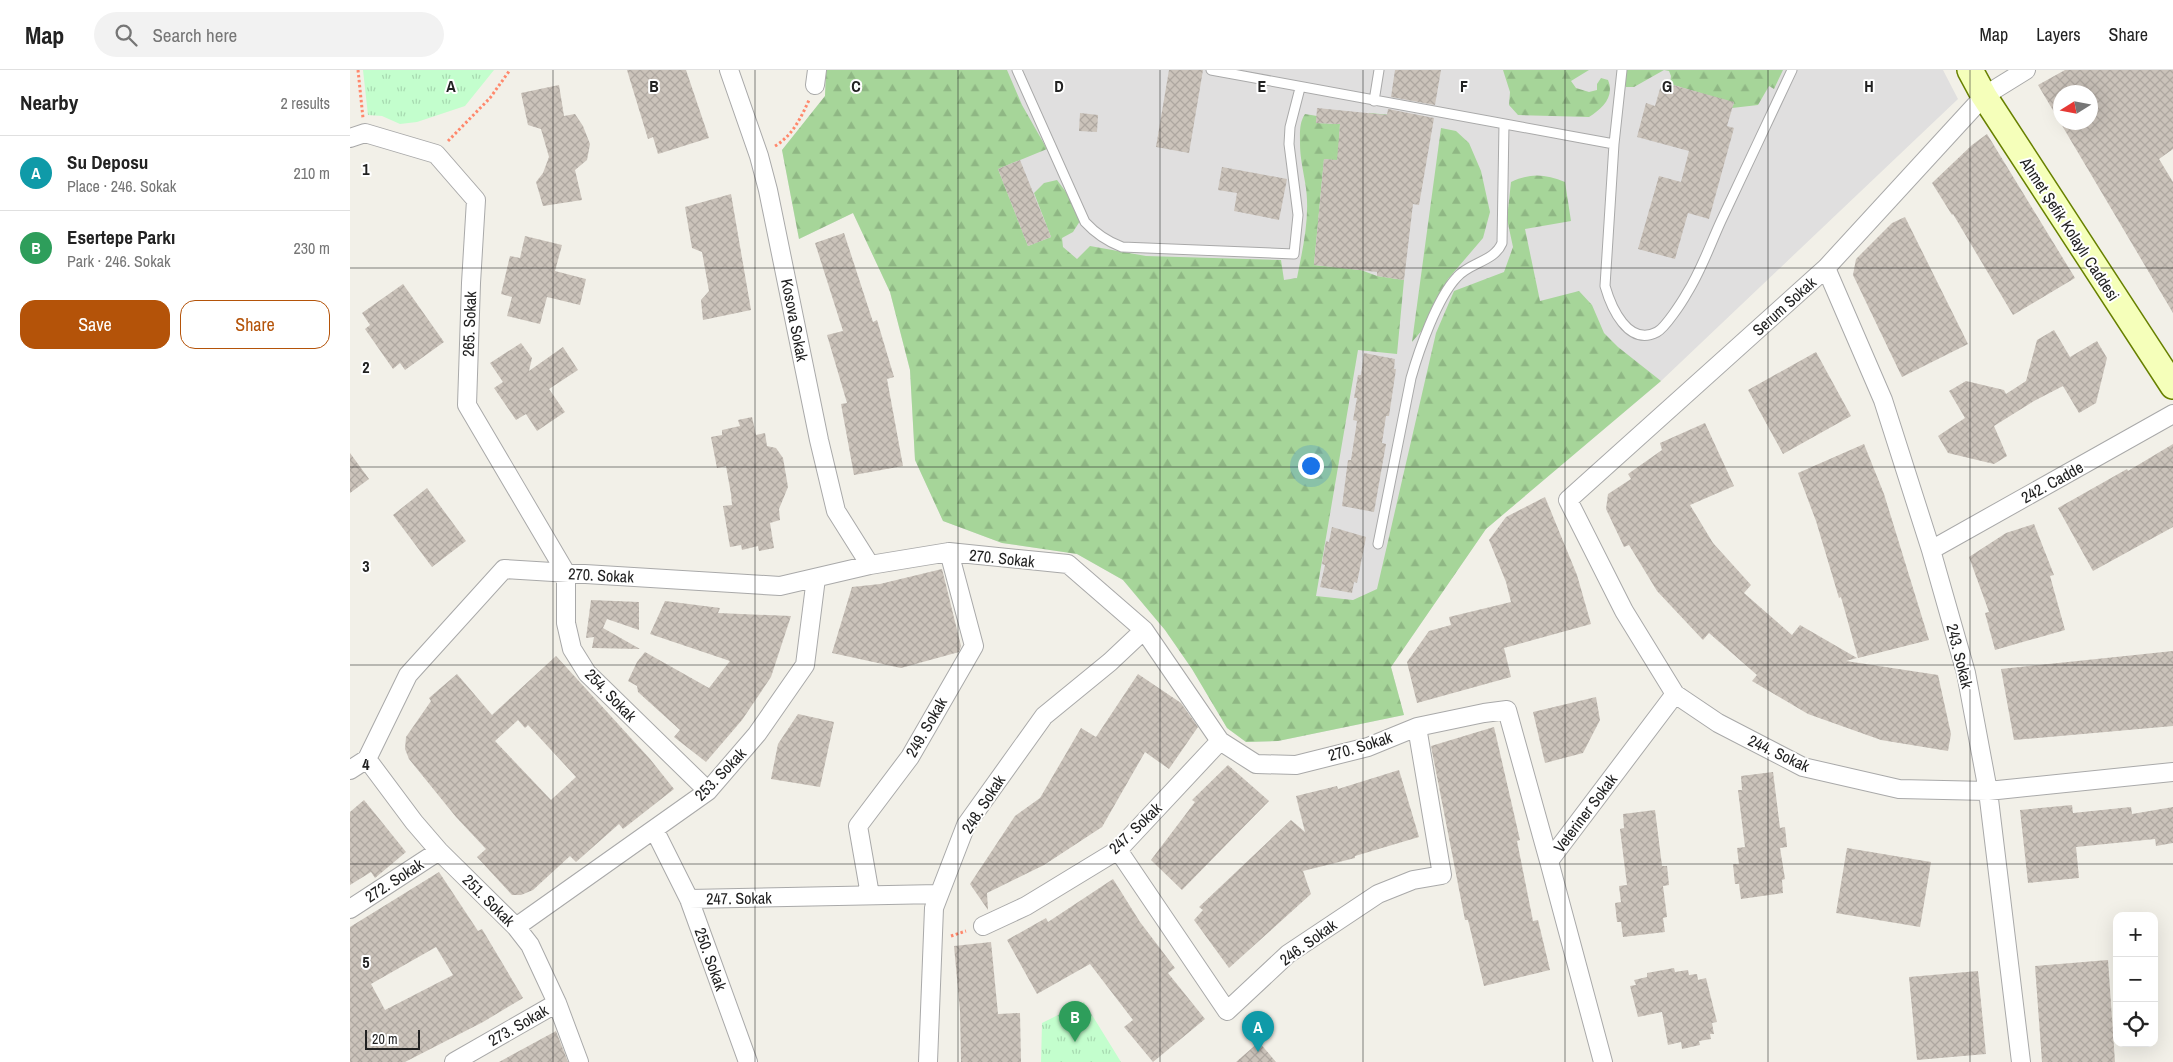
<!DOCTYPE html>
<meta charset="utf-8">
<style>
:root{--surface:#fff;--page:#f2f2f2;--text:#222;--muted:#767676;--line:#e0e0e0;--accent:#b45309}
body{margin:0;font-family:"Archivo Narrow",sans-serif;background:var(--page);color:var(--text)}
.controls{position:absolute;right:15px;bottom:15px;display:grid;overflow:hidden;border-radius:10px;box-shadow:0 5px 20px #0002}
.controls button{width:45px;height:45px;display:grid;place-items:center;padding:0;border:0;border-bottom:1px solid var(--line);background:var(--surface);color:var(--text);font:25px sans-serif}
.compass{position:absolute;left:1703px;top:15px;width:45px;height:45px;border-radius:50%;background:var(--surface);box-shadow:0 5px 20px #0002;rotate:259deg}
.scale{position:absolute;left:15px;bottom:12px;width:55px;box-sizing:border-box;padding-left:5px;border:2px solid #222;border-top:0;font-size:14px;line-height:18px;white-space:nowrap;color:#222;-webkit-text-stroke:4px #fff;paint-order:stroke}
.you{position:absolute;left:960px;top:395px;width:18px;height:18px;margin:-12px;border:4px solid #fff;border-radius:50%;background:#1a73e8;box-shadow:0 0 0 8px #1a73e833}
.badge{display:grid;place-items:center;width:32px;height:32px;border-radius:50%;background:var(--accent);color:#fff;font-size:16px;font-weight:700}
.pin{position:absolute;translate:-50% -41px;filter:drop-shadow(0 1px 2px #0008)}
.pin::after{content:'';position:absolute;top:26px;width:18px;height:15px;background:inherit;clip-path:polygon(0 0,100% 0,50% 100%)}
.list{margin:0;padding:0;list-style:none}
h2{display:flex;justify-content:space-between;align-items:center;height:65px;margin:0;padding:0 20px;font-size:21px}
h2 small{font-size:16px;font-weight:400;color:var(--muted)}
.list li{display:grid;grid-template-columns:32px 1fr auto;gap:15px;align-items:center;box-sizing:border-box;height:75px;padding:0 20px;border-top:1px solid var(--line)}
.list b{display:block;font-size:19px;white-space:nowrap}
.list p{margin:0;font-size:16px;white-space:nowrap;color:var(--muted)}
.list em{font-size:16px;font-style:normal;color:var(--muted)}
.actions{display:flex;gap:10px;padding:15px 20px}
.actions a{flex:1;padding:11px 0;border:1px solid var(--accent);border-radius:15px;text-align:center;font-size:18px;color:var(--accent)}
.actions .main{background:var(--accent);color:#fff}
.icon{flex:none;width:28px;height:28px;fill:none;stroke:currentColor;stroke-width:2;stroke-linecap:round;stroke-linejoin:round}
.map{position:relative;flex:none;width:1823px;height:992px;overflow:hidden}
header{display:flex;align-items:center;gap:30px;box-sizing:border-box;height:70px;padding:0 25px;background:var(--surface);border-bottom:1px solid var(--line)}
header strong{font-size:24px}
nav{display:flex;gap:28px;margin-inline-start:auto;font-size:18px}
.search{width:350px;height:45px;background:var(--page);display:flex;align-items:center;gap:12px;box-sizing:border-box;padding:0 18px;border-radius:28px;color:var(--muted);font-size:19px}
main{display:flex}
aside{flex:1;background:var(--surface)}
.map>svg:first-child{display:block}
.residential{fill:#e0dfdf}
.forest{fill:url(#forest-firs)}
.park{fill:url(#park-tufts)}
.building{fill:url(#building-cross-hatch);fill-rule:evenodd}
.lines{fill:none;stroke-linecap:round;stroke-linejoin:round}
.lane-casing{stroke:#a9a9a9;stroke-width:11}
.street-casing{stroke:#a9a9a9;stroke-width:20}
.secondary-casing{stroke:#688100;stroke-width:28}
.path{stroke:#ff886c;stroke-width:3;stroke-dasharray:2.5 2.5;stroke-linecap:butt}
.lane{stroke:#fff;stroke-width:9}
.street{stroke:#fff;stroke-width:18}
.secondary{stroke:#f5ffba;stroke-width:25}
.grid{fill:none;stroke:#222;stroke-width:1;stroke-opacity:0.55}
.labels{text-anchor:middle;stroke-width:4;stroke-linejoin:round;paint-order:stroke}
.street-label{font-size:16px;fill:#222;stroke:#fff}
.grid-label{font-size:16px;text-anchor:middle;font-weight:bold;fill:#222;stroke:#fff;stroke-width:4;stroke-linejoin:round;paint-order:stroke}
</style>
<header>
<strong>Map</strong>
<div class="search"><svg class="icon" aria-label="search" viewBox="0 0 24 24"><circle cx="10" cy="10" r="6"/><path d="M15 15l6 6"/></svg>Search here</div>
<nav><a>Map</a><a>Layers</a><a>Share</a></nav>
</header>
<main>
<aside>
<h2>Nearby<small>2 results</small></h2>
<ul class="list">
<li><span class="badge" style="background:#0f9aa8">A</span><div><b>Su Deposu</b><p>Place · 246. Sokak</p></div><em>210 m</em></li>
<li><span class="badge" style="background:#2e9e5b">B</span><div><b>Esertepe Parkı</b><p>Park · 246. Sokak</p></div><em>230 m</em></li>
</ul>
<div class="actions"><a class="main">Save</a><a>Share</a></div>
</aside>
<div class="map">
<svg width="1823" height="992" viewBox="0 0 1823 992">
<defs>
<pattern id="forest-firs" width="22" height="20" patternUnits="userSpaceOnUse" patternTransform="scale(1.25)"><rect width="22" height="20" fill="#a6d599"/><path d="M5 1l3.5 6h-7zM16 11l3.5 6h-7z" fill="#8fb784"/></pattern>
<pattern id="park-tufts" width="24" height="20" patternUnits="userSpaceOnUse" patternTransform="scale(1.25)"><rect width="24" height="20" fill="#c3fecd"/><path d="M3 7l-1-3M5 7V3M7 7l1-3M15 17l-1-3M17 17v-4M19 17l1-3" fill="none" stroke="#a7d9b0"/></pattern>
<pattern id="building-cross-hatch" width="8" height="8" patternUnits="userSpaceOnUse" patternTransform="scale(1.25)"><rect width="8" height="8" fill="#cbc3ba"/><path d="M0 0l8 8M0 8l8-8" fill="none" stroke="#aea7a0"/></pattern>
</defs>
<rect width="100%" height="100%" fill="#f2f0e8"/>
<!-- residential -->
<path class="residential" d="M476,0H1593L1608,29L1311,311L1136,459L1041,597L1054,645L928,671L896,672L877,658L842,599L815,560L773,510L727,484L652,473L593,451L565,390L560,300L540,222L503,143L449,169L432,80L475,26Z"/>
<!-- forest -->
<path class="forest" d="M476,0H657L672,35L697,79L648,99L678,176L701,167L684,123L694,113L707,110L722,130L730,151L723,162L712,168L713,177L727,189L740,176L796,186L931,190L934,210L947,208C953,177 961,144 955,112C953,99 950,87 950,74C950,63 949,53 955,44L967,46L966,53L990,54L989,71L1017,72L1019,43L1041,45L1021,94L974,89L964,195L1011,200L1027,206L1054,210L1047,284L1008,280L966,526L1003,530L1027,519L1086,263L1104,221L1154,202L1163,177L1157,149L1161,112C1179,103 1196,104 1215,112L1221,151L1175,159L1190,231L1229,221L1242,235L1254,263L1268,277L1311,311L1136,459L1041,597L1054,645L928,671L896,672L877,658L842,599L815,560L773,510L727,484L652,473L593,451L565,390L560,300L540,222L503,143L449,169L432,80L475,26Z
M1153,0H1239L1221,11L1226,18L1239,22L1247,20V14L1251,8L1258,10C1265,27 1252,39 1239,47L1168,45L1159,35L1160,22Z
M1267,0H1314L1284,17H1276Z
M1314,0H1433L1424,19L1419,16L1408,35L1382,38L1384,33L1320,14L1321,6L1319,1Z
M1091,58L1106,61L1119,73L1131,101L1140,142L1133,168L1098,209L1079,252L1062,272Z"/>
<!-- park -->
<path class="park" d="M13,0H144L115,36L67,52L50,54L32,46L18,45Z
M734,932L771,992H691L692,953Z"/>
<!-- building -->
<path class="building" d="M277,0H336L359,68L308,84L303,67L298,69Z
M819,0H853L839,83L806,77Z
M1045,0H1091L1085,35L1041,27Z
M1715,0H1823V79L1809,89L1823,112V243L1688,15ZM1710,22H1740V52H1710Z
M1312,12L1384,32L1377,56L1384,58L1359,149L1338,143L1325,189L1288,179L1309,106L1331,112L1339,81L1287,67L1296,33L1305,36Z
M209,15L214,46L225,44L233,56L240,74L237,90L225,100L232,130L193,136L186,112L193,103L199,87L191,59L178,55L171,23Z
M967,38L1037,45L1038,39L1084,48L1069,135L1063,134L1054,210L1027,206V202L964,195L974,89L987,90L990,54L966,53Z
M730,43L748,45L747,62L729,61Z
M1637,64L1725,208L1663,245L1603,144L1602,145L1582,113L1622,75Z
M670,90L701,167L678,176L648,99Z
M872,97L937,109L929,150L884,141L887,123L868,120Z
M381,124L401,240L353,250L351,230L359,221L352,182L342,178L335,137Z
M1555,147L1618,274L1552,307L1503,205L1506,189L1542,153Z
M494,163L523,252L527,250L544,307L537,309L553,396L504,405L491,334L497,333L477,265L493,261L465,173Z
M175,166L212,175L205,201L236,209L230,235L197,227L190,254L157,246L162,227L151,224L160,186L170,188Z
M53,214L94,272L55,300L50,293L43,299L15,259L20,255L12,243Z
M1704,260L1720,287L1747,271L1757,288L1746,333L1729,343L1713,316L1684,331L1644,356L1657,386L1644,394L1598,383L1588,366L1615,348L1599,321L1616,311L1654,320L1656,324L1676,311L1687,270Z
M171,273L182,288L179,301L213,277L228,300L199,319L215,342L187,361L176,344L166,350L144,318L153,312L140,293Z
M1466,282L1501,346L1433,384L1398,320Z
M1014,283L1045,289L1044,299H1046L1039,346H1036L1032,373L1036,374L1024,442L992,436L998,390H1001L1007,351L1003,350L1007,328H1004L1008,305H1011Z
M402,347L406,365L415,363L417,376L426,378L433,388L438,417L429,439L430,450L420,453L424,478L409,481L408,476L392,480L391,475L380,477L373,436L382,435L381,424L376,396L367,398L361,367L372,365V360L390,356L388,350Z
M1355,353L1384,416L1340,435L1363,473L1401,515L1394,523L1442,565L1450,555L1507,588L1496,591L1588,605L1601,664L1598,681L1531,670L1458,644L1402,611L1407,605L1359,563L1353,570L1307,521L1279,475L1274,477L1256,439L1258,424L1281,409L1278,404L1312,380L1310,373Z
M1514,374L1534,424L1579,570L1508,588L1491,527L1489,528L1466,451L1448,403Z
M1823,374V457L1743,501L1708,438L1777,399L1778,401Z
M0,383L19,409L0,423Z
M77,418L116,471L82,497L43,445Z
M1195,427L1227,505L1241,554L1154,578L1161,607L1067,633L1057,592L1079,561L1101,555L1099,547L1161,532L1156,512L1139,470L1156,447Z
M1684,454L1704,505L1700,506L1715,560L1645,580L1635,543L1639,542L1619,487L1656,463Z
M982,457L1016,467L1007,513L1004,512L1002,523L970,517L975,495L972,494L976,471L979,472Z
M592,499L611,576L609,582L551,598L482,583L502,517L530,514Z
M241,530L289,532V560L257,549L253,558L290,579L242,578L244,567L236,568Z
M315,531L370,538L368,543L441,546L421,607L392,650L356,692L324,667L330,660L288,622L287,616L278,611L287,592L295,582L359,618L380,591L300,564Z
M1823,581V656L1664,670L1651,599Z
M206,586L300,689L324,719L273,759L269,754L226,792L220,786L183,820L171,825H162L127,787L136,779L106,747L59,689L55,679L56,667L81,631L79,628L107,604L142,645ZM168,650L175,658L178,655L226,707L201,730L145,671Z
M788,604L831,633L848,657L819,699L795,682L752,757L694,795L637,823L638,840L620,814L665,746L690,728L731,658L746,667Z
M1246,627L1250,650L1233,683L1195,693L1183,642Z
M448,644L484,652L470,717L421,709L428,674Z
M1144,657L1170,770L1167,771L1183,851L1188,850L1200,900L1134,916L1118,850H1115L1081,676Z
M878,695L919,731L832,820L801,790L845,732L842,730Z
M1049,700L1069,767L1005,786V788L953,801L961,824L879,898L844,850L853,840L849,837L941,750L955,762L946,726L987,716L988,719Z
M1423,702L1430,758L1435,757L1437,777L1430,778L1435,809L1432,810L1433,823L1391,829L1389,814H1385L1383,794H1389L1387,778L1395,777L1388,720H1392L1391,706Z
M14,730L56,782L25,808L21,802L0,815V742Z
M1722,735L1723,743L1781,737L1782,744L1823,737V773L1806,776L1805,769L1726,777L1729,808L1678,813L1670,740Z
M1305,740L1312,796H1317L1319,815L1313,816L1317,847L1313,848L1315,862L1273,867L1271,852H1267L1265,833L1271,832L1269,816L1277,815L1270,759L1274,758L1273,744Z
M1497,778L1581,792L1570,857L1486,843Z
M89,802L128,861L132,859L173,928L133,952L55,992H0V857ZM86,877L103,905L35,940L21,914Z
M763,809L790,852L825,898L818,903L855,949L803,992L774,957L783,950L740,894L687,924L657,870L696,848L698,852Z
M641,872L648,944L670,943L671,992H611L610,941L604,876Z
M1758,890L1765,992H1692L1685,896Z
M1324,898L1325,902L1338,900L1339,905L1347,904L1348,910L1356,908L1367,952L1362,953L1364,964H1360L1361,969L1349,971L1350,975L1332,979L1331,972L1318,975L1312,942L1288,947L1280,916L1286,915L1284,910L1297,907V903Z
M1628,901L1636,984L1567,990L1559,907Z
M206,961L218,992H149Z
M909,972L926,992H886Z"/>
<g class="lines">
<!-- lane casing -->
<g class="lane-casing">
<path id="lane" d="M667,0L735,152C746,164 756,171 772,177L944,184L948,145L939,74L940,57L950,18
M861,0L1264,74
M1272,0L1264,74L1255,216C1261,237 1278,277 1307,262C1315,258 1332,232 1337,223C1351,201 1360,175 1371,151C1395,101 1418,50 1442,0
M1024,31L1029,0
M1028,474L1061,308C1069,280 1087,228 1107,207C1120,192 1144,192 1152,173L1154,54"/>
</g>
<!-- street casing -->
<g class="street-casing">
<path id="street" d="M379,0L409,86L418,120L469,370L486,441L520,495
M1676,0L1634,26L1476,198L1218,430L1274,541L1325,624L1368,653L1453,697L1549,719L1638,721L1823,702
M465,15L467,0
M0,68L15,63L86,84L126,130L121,213L117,335L216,503V553L222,579L237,603L358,721
M1476,198L1533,330L1581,480L1616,603L1638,721L1671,992
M1581,480L1823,344
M17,689L64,752L89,781L166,857L180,875L207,933L229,992
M0,700L17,689L58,605L154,499L430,516L520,495L599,482L718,494L794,560L870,671L906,694L946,695L1018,677L1067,657L1134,643L1157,640L1199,791
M305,761L339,829L398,992
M768,780L877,941L938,884L1028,824L1063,810L1092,805L1067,657
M520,825L508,756L560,687L624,576L599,482
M339,829L589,824
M0,839L89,781
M633,856L676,836L768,780L870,671
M166,857L358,721L407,664L455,595L466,508
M104,992L207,933
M578,992L584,838L616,755L694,646L760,592L794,560
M1253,992L1199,791L1325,624"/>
</g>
<!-- secondary casing -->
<g class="secondary-casing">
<path id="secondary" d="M1620,0L1634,26L1823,316"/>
</g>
<!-- path -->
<path class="path" d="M8,0L13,48
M98,71L140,28L160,0
M425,76C442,66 451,48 459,30
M601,866L616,861"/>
<!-- lane -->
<use href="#lane" class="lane"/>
<!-- street -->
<use href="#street" class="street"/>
<!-- secondary -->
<use href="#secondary" class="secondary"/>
</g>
<!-- grid -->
<path class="grid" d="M203,0V992M405,0V992M608,0V992M810,0V992M1013,0V992M1215,0V992M1418,0V992M1620,0V992M0,198H1823M0,397H1823M0,595H1823M0,794H1823"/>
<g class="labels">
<!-- street labels -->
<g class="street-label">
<text transform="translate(1720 159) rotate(57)" y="6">Ahmet Şefik Kolaylı Caddesi</text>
<text transform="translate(1434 236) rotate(-42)" y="6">Serum Sokak</text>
<text transform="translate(445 250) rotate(79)" y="6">Kosova Sokak</text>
<text transform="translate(119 254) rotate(-88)" y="6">265. Sokak</text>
<text transform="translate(1702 412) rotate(-29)" y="6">242. Cadde</text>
<text transform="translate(652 488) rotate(6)" y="6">270. Sokak</text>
<text transform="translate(251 505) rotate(3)" y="6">270. Sokak</text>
<text transform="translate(1610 586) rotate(76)" y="6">243. Sokak</text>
<text transform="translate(261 625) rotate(46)" y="6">254. Sokak</text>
<text transform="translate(576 657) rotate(-60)" y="6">249. Sokak</text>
<text transform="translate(1010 676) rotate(-17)" y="6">270. Sokak</text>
<text transform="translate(1429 683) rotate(25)" y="6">244. Sokak</text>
<text transform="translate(370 704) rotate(-46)" y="6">253. Sokak</text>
<text transform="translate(633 734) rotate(-57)" y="6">248. Sokak</text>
<text transform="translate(1235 743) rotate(-53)" y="6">Veteriner Sokak</text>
<text transform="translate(785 758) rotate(-44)" y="6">247. Sokak</text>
<text transform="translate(44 810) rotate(-33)" y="6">272. Sokak</text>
<text transform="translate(389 828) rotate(-1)" y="6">247. Sokak</text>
<text transform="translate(139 830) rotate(45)" y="6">251. Sokak</text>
<text transform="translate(958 872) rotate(-36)" y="6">246. Sokak</text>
<text transform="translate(361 889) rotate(70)" y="6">250. Sokak</text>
<text transform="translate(168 955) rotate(-30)" y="6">273. Sokak</text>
</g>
</g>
<g class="grid-label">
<text x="101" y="22">A</text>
<text x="304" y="22">B</text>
<text x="506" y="22">C</text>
<text x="709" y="22">D</text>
<text x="912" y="22">E</text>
<text x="1114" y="22">F</text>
<text x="1317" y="22">G</text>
<text x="1519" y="22">H</text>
<text x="16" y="105">1</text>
<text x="16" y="303">2</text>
<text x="16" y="502">3</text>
<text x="16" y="700">4</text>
<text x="16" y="898">5</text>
</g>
</svg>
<div class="controls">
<button>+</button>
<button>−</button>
<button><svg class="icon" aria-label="locate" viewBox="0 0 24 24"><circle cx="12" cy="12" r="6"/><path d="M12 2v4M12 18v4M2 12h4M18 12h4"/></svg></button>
</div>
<svg class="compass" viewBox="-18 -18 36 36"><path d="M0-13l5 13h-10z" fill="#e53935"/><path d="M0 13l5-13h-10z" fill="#767676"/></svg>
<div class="scale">20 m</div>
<div class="you"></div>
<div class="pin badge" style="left:908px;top:982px;background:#0f9aa8">A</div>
<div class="pin badge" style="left:725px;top:972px;background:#2e9e5b">B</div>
</div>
</main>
